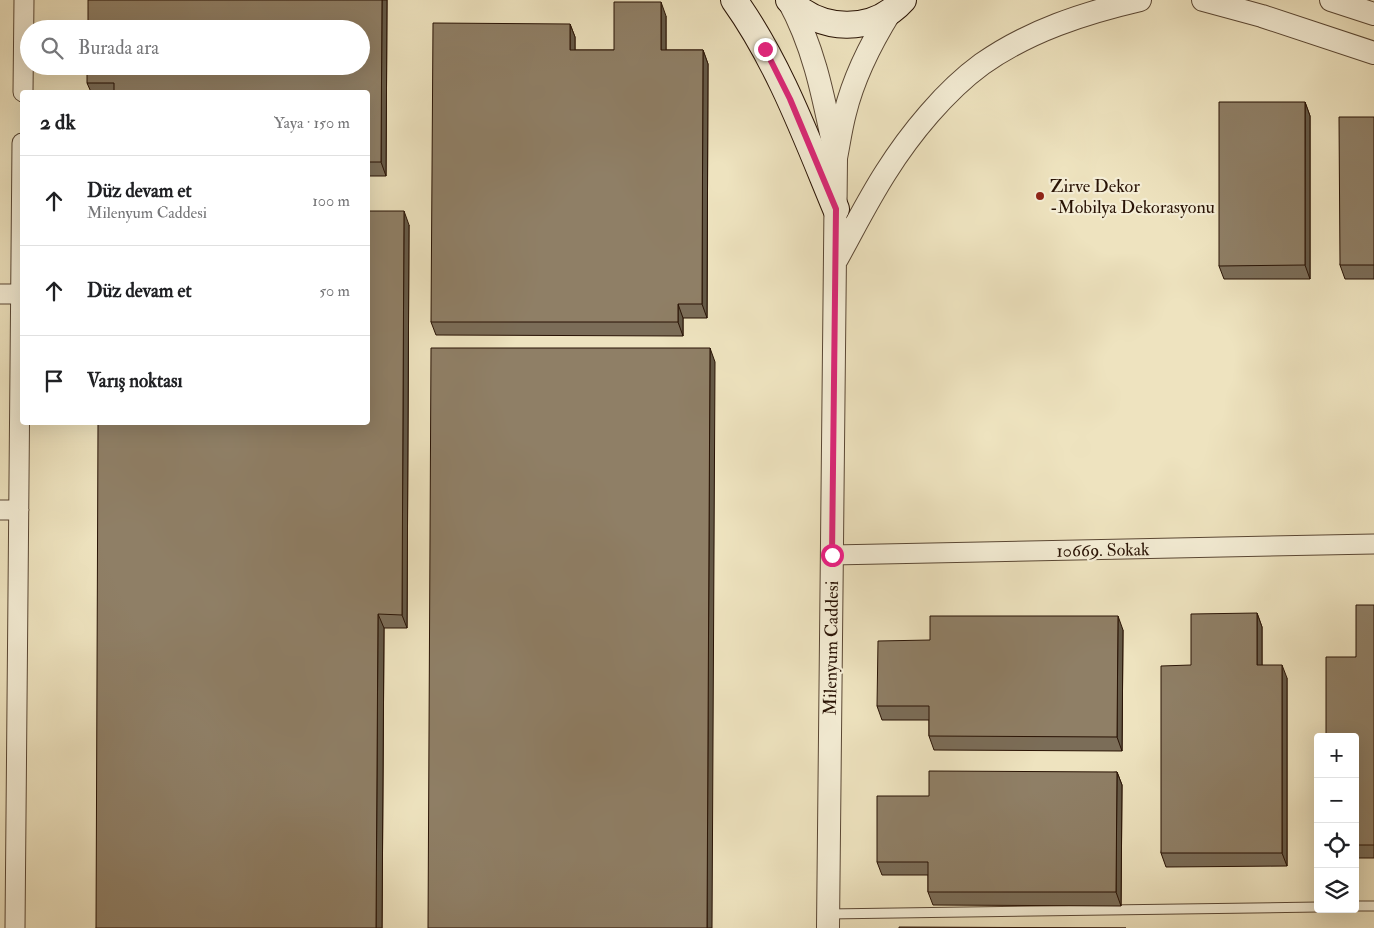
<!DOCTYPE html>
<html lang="tr">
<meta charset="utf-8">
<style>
:root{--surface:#fff;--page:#f2f2f2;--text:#202124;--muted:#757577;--line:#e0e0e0}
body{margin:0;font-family:"IM FELL Double Pica",serif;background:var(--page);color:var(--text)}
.controls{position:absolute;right:15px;bottom:15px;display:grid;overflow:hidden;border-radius:5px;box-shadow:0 5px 20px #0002}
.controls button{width:45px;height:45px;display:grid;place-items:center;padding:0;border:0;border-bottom:1px solid var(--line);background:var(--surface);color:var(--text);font:25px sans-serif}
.stop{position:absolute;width:15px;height:15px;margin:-11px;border:4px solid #db2777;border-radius:50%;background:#fff}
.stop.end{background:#db2777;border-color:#fff;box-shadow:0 1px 5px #0008}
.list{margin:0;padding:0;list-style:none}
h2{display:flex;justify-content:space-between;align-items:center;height:65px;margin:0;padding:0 20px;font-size:21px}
h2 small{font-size:16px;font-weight:400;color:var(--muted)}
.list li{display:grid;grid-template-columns:32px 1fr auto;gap:15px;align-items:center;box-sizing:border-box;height:90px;padding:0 20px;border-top:1px solid var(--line)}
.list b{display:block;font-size:19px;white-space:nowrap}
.list p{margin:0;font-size:16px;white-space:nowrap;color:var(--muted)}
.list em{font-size:16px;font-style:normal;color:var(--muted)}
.icon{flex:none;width:28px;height:28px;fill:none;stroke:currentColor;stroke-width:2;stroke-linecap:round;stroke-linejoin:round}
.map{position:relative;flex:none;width:1374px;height:928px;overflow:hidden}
.search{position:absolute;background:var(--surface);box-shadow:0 5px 20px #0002;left:20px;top:20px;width:350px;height:55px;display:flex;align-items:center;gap:12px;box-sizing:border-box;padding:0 18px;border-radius:28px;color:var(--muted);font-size:19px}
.panel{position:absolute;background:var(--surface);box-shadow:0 5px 20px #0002;left:20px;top:90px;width:350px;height:335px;border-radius:5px}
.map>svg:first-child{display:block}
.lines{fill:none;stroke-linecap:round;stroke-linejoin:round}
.service-casing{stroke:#5a4734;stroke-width:11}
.minor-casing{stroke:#5a4734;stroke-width:21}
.tertiary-casing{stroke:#5a4734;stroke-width:24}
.secondary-casing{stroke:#291305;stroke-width:28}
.service{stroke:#f4edd5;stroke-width:9}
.minor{stroke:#f4edd5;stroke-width:19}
.tertiary{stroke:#f4edd5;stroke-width:22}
.secondary{stroke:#f4edd5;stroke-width:26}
.wall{fill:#7b6d58;stroke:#291305}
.shaded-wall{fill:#645947;stroke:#291305}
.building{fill:#8f7f66;stroke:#291305}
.route{stroke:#db2777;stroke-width:6}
.poi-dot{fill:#8f2418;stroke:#f4edd5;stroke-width:2}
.labels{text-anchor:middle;stroke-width:4.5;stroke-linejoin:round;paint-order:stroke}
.poi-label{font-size:18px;fill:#291305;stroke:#f4edd5;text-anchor:start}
.street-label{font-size:18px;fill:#291305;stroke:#f4edd5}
</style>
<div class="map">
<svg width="1374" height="928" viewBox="0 0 1374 928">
<rect width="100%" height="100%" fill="#eee3bf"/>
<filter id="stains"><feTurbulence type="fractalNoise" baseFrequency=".004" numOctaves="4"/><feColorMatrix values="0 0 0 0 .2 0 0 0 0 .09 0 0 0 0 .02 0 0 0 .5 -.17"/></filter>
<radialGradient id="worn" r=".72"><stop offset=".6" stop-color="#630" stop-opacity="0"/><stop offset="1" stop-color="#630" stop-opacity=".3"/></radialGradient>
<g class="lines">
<!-- service casing -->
<g class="service-casing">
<path id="service" d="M1355,906H1374
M828,914L1318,907"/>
</g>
<!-- minor casing -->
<g class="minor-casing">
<path id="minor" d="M23,92L24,0
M0,294H21
M0,510H19
M832,555L1374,544
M15,928L22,143"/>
</g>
<!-- tertiary casing -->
<g class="tertiary-casing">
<path id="tertiary" d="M788,0C814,47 823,95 834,148
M1203,0L1262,16L1374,53
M1331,0L1374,14
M837,259C853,230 868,200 886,172C910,134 945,91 982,64C1029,31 1084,13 1140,0
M828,928L836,158C839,143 841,128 845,113C854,76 871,43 891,11"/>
</g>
<!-- secondary casing -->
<g class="secondary-casing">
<path id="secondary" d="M734,0C779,63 806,137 836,209
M789,0C820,32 873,34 903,0"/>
</g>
<!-- service -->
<use href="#service" class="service"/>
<!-- minor -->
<use href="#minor" class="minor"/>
<!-- tertiary -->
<use href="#tertiary" class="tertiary"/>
<!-- secondary -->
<use href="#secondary" class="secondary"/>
</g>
<!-- wall -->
<path class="wall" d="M387,0L386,176H368V92H91L87,83Z
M666,16V50H703L708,64L707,318H683V336L436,335L431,322L570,24L575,37V50H614Z
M1305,102L1310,116V279H1224L1219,266Z
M1374,117V279H1345L1340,265Z
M409,225L407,628H384L382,928H96Z
M1374,605V858H1355L1356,657Z
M1257,613L1262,627V665L1287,678V866L1166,867L1161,853L1191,665Z
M1123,630L1122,751L934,750L929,736V720H882L877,706L930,640Z
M1117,772L1122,785L1121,906L933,905L928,892V875H882L877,862L929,796Z"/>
<!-- shaded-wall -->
<path class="shaded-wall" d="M382,0H387L386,176L381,162Z
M661,2L666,16V64L661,50Z
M570,24L575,37V64L570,50Z
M703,50L708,64L707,318L702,304Z
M1305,102L1310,116V279L1305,265Z
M404,211L409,225L407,628L402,615Z
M678,304L683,318V336L678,322Z
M710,348L715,362L712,928H707Z
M1257,613L1262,627V679L1257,665Z
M378,614L384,628L382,928H376Z
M1118,616L1123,630L1122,751L1117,737Z
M1282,665L1287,678V866L1282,853Z
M1117,772L1122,785L1121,906L1116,892Z"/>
<!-- building -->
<path class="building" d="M88,0H382L381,162H368V92H114V83H87V66H361V29H88Z
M614,2H661V50H703L702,304H678V322H431L433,23L570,24V50H614Z
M1219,102H1305V265L1219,266Z
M1339,117H1374V265H1340Z
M368,211H404L402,615L378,614L376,928H96L98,422H368Z
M431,348H710L707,928H428Z
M1356,605H1374V845H1355V737H1326V657H1356Z
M1257,613V665H1282V853H1161V666L1191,665V614Z
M930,616H1118L1117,737L929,736V706H877L878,641L930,640Z
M929,771L1117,772L1116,892H928V862H877V796H929Z
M899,927L1126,928H899Z"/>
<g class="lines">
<!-- route -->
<path class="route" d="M765,49L790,99L836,209L832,555"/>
</g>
<!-- markers -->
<circle class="poi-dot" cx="1040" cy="196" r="5"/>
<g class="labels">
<!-- poi labels -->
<g class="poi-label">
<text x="1050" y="192">Zirve Dekor<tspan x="1050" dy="21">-Mobilya Dekorasyonu</tspan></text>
</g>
<!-- street labels -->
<g class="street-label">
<text transform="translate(1103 550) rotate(-1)" y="6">10669. Sokak</text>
<text transform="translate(831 648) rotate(-89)" y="6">Milenyum Caddesi</text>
</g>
</g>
<rect width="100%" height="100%" filter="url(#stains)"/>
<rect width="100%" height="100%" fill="url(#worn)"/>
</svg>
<div class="controls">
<button>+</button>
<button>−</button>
<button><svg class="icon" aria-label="locate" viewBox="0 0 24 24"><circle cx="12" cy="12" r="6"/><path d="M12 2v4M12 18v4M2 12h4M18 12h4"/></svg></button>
<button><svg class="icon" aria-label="layers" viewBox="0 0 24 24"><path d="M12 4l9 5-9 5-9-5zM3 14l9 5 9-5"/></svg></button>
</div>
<div class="stop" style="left:832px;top:555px"></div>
<div class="stop end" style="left:765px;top:49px"></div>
<div class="search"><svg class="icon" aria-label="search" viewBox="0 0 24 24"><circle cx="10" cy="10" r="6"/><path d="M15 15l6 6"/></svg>Burada ara</div>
<section class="panel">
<h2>2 dk<small>Yaya · 150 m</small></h2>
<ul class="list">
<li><svg class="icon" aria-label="ahead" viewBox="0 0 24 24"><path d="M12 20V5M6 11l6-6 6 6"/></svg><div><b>Düz devam et</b><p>Milenyum Caddesi</p></div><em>100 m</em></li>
<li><svg class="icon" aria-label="ahead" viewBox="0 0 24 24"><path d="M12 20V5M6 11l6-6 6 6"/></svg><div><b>Düz devam et</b></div><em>50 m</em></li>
<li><svg class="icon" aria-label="arrive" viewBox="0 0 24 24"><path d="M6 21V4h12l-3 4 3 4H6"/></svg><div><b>Varış noktası</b></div></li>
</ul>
</section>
</div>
